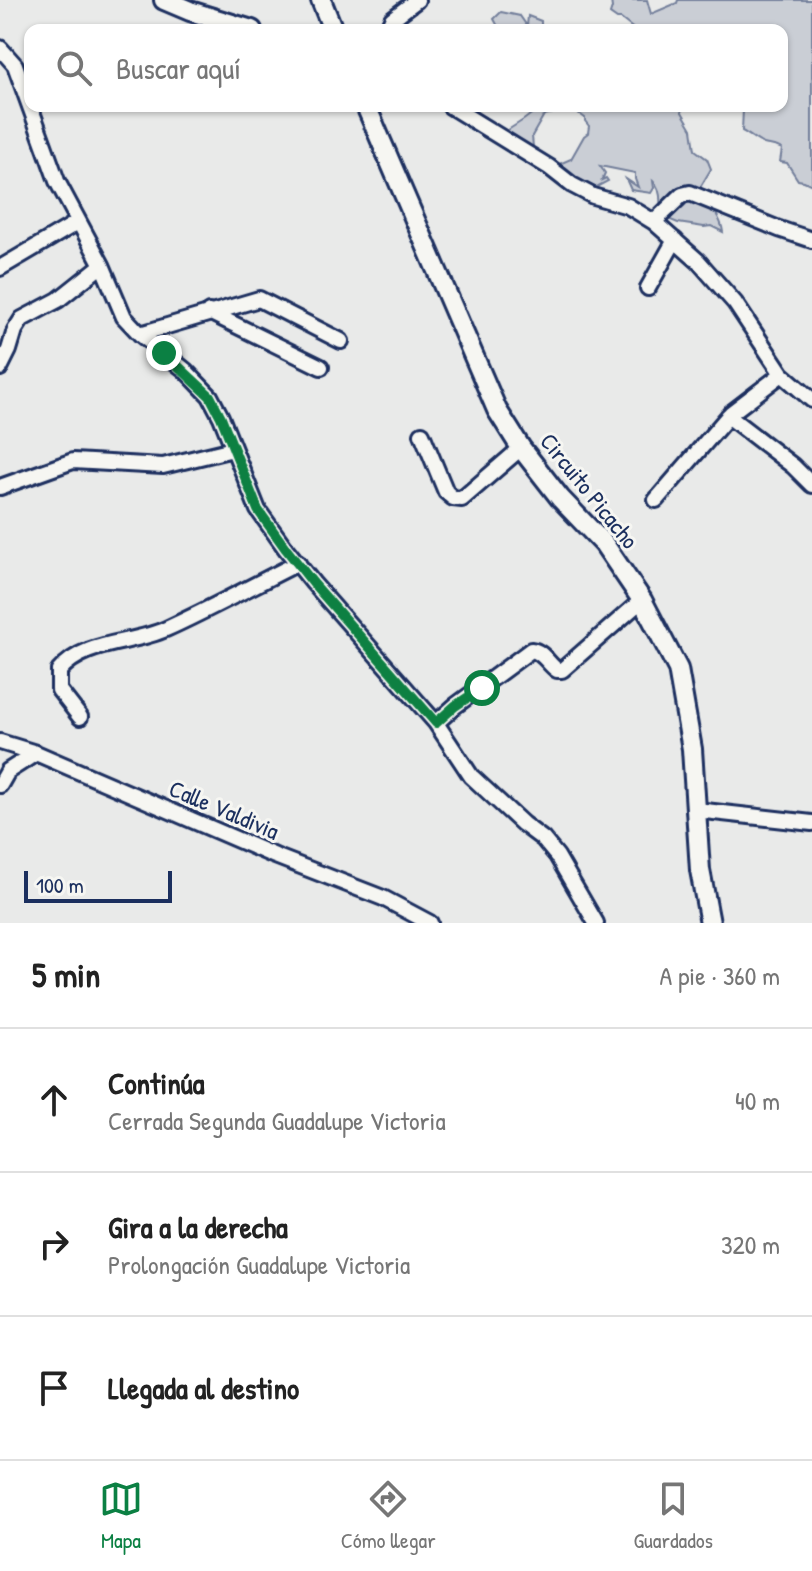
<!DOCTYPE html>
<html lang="es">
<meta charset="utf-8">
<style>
:root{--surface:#fff;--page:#f2f2f2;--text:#222;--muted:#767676;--line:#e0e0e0;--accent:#0b8043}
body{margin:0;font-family:"Patrick Hand",sans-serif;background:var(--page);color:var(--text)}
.scale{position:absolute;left:24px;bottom:20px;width:148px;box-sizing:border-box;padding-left:8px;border:4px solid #1b2f5e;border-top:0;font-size:22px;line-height:28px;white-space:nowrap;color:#1b2f5e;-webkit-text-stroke:6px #f6f6f2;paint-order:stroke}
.stop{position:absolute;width:24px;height:24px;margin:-18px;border:6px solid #0b8043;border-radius:50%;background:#fff}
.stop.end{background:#0b8043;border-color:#fff;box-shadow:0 2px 8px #0008}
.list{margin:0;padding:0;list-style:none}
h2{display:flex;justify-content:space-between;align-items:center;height:104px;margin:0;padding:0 32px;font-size:34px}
h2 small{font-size:26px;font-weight:400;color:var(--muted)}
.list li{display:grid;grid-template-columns:52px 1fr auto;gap:24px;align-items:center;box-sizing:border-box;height:144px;padding:0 32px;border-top:2px solid var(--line)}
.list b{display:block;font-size:30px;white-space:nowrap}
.list p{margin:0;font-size:26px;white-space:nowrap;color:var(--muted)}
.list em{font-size:26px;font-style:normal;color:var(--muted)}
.icon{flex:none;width:44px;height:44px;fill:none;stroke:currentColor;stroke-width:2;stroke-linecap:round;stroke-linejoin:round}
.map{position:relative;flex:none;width:812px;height:923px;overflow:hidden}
.search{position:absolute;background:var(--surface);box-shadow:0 2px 6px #0004;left:24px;right:24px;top:24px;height:88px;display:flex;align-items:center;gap:20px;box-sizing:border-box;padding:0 28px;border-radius:16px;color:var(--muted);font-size:30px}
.sheet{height:536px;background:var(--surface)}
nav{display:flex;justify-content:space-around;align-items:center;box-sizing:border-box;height:112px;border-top:2px solid var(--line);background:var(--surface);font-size:22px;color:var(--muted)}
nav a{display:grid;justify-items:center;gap:4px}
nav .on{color:var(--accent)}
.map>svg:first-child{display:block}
.green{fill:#caced5;stroke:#727e9a;stroke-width:2}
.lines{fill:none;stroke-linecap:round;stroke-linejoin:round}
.minor-casing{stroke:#1b2f5e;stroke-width:20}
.major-casing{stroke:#1b2f5e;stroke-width:24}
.minor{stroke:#f6f6f2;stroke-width:14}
.major{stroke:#f6f6f2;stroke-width:18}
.route{stroke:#0b8043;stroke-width:10}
.labels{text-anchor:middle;stroke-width:6;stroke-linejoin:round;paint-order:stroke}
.street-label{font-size:24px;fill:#1b2f5e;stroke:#f6f6f2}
</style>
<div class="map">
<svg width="812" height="923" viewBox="0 0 812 923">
<rect width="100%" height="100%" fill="#e9eae9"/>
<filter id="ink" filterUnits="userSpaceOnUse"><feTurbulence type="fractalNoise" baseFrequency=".0125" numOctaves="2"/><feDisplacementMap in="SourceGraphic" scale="16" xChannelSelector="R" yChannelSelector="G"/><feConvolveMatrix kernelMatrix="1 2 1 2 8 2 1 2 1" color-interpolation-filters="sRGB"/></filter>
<g filter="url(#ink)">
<!-- green -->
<path class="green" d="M611,0H647L651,14L677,3L678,0H812V185L804,181L798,180L787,163L780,162L782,149C775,145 771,146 764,144C756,141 750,135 742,131L743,109L739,106H782V30H635L621,19H617L610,14L612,8Z
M501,12L520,16L527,26L528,16L541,21V26L532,27V30H500L494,19Z
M539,106H683L682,112L692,129L695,150L707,159L711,169L698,191C708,203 721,216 723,232L711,226L704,227L678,223L668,219L660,210C661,200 661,188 653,181L654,188L651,193L631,190L626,179L638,187L635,179V173L600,166L605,173L602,180L606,178L608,181L589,191L543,171L571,159L584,136L588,133L589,126L585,121V118L570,107L567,110L544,115L532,136L533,147L519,151L499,137C512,125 529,120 539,106Z"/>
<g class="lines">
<!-- minor casing -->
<g class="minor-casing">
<path id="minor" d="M214,29L215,30
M387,30L392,19L417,0
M0,48L15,65L57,181L102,265L124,317L140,334L185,370L210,396L221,417L258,510L286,549L313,583L436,723L471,776L523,824L543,839L557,856L596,923
M450,106L549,167L572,185L593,196L628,206L654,222L698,261L735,303L782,374L812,400
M654,222L682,195L690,193L779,229L812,240
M0,268L78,222
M648,288L675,240
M209,312L321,367
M140,334L259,299L341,341
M0,368L9,350L15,330L22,319L58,300L102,265
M728,416L793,466L812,485
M422,434L446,492L453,498L462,499L521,448
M0,487L73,461L163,466L233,449
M656,500L731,413L782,374
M80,717L59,690V671C85,640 131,645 166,629C210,609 254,585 298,563
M436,723L455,706L531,650C543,651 548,664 557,670H562L642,600
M0,742L36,753L275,856L383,898L430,923
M0,785L8,771L36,753
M696,810L812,823"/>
</g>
<!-- major casing -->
<g class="major-casing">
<path id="major" d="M164,0L190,11L252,30
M321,0L333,30
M366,106L497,410L521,448L560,498L604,544L642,600L678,669L692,749L700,870L710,923"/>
</g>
<!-- minor -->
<use href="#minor" class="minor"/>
<!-- major -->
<use href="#major" class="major"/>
</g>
</g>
<g class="lines" filter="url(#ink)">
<!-- route -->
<path class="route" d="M164,353L210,396L221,417L258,510L286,549L313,583L436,723L455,706L482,688"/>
</g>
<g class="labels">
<!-- street labels -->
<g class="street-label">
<text transform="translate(589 491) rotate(51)" y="8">Circuito Picacho</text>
<text transform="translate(224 810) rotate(23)" y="8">Calle Valdivia</text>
</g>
</g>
</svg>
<div class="scale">100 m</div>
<div class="stop" style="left:482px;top:688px"></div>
<div class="stop end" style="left:164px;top:353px"></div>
<div class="search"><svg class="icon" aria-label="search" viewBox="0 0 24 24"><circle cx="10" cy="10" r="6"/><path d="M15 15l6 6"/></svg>Buscar aquí</div>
</div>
<section class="sheet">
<h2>5 min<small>A pie · 360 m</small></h2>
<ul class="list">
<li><svg class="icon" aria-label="ahead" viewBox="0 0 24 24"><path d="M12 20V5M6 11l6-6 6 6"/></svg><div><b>Continúa</b><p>Cerrada Segunda Guadalupe Victoria</p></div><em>40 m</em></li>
<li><svg class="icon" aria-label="right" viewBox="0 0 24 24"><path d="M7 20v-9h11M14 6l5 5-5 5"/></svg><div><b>Gira a la derecha</b><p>Prolongación Guadalupe Victoria</p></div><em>320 m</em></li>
<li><svg class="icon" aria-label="arrive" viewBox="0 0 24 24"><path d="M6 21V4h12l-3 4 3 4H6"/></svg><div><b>Llegada al destino</b></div></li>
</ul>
</section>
<nav>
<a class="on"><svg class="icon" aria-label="map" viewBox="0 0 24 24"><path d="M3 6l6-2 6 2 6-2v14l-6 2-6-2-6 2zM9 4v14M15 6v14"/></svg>Mapa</a>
<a><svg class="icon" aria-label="directions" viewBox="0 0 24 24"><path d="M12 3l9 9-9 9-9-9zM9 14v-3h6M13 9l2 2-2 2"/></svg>Cómo llegar</a>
<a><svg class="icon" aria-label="saved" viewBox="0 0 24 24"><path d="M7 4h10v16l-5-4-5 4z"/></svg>Guardados</a>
</nav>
